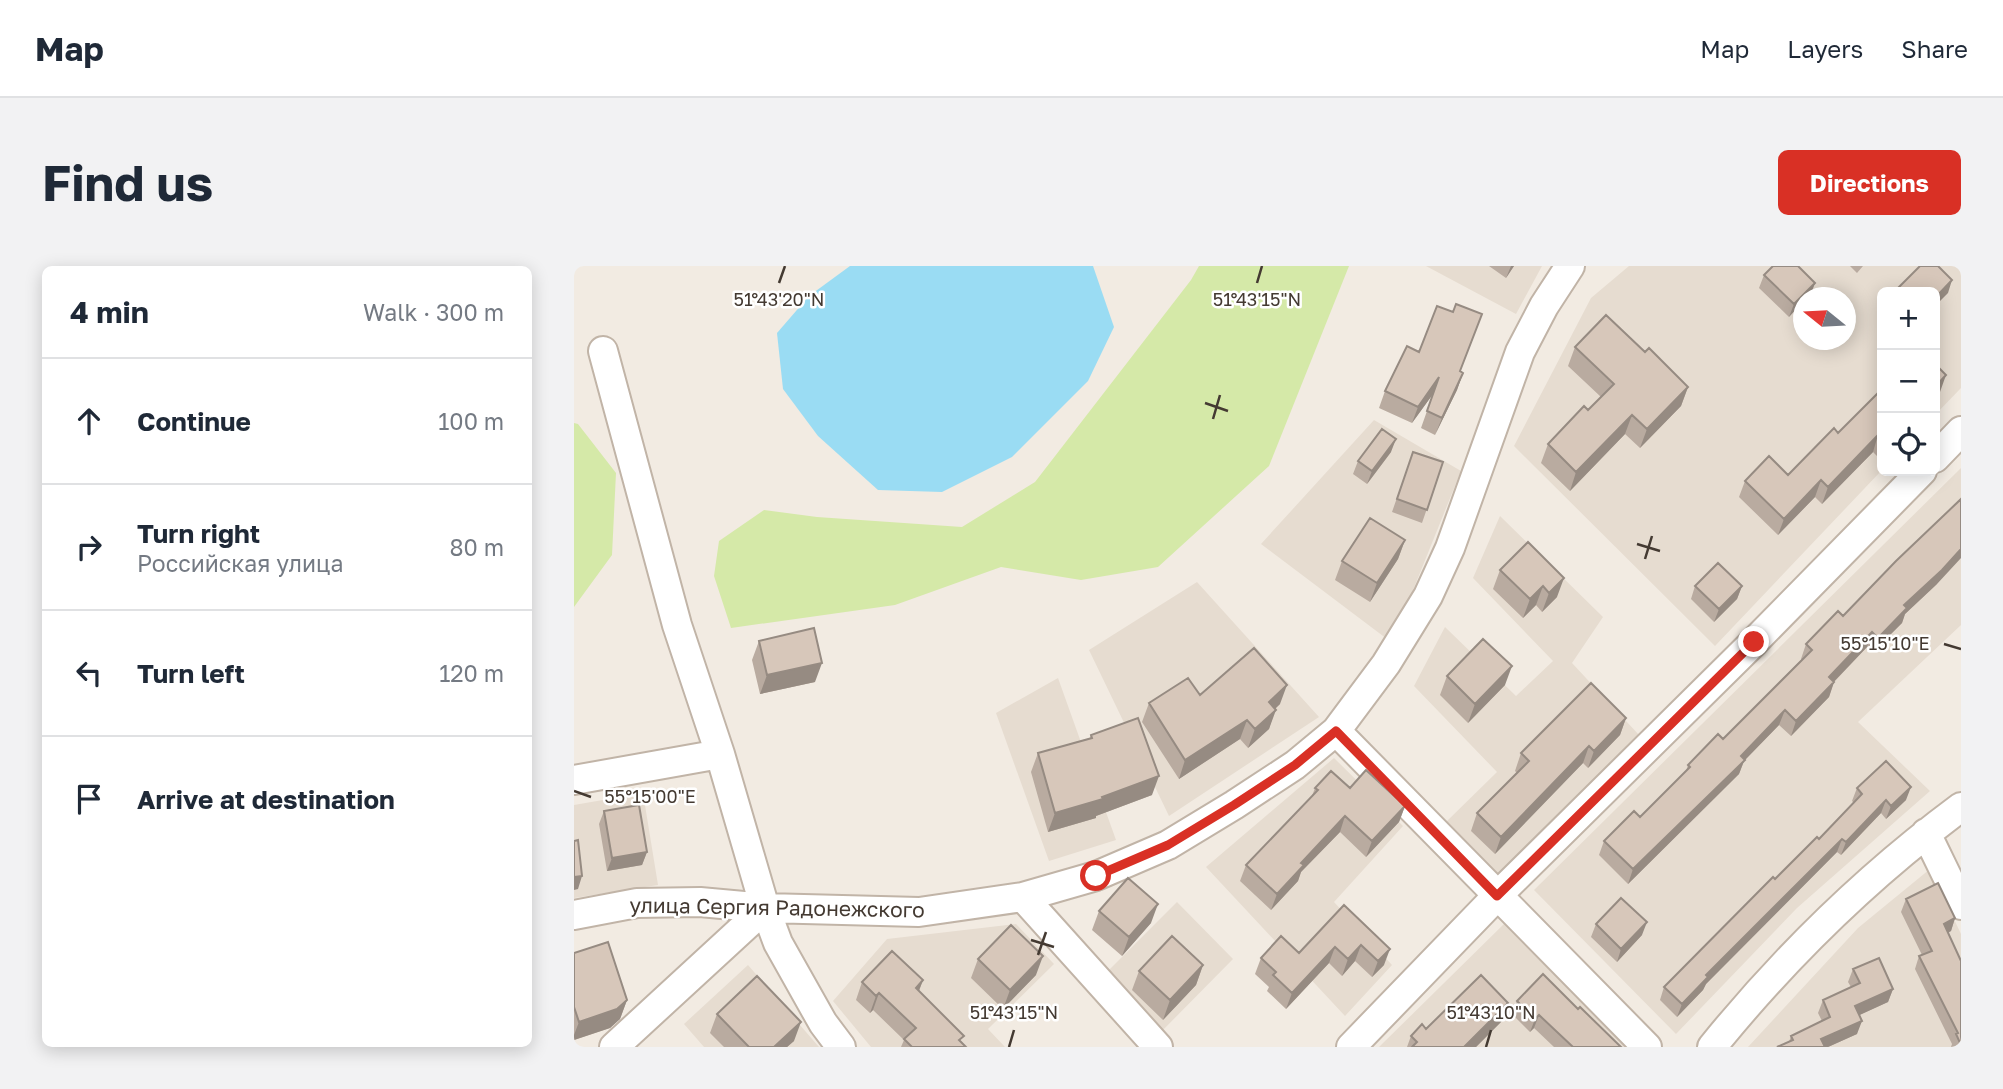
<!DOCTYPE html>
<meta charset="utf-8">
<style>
:root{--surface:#fff;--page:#f2f2f3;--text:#1f2937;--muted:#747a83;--line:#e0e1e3;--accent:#d93025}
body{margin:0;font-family:"Golos Text",sans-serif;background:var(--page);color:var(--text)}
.controls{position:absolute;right:21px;top:21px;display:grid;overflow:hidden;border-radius:10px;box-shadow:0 4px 18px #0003}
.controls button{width:63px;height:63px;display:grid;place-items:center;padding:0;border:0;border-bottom:2px solid var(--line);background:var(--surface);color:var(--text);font:35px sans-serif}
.compass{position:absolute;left:1219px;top:21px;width:63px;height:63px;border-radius:50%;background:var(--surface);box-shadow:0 4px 18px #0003;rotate:288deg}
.stop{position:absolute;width:21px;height:21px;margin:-16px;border:5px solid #d93025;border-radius:50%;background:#fff}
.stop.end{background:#d93025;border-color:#fff;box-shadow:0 2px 7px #0008}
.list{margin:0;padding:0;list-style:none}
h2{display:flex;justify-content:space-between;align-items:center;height:91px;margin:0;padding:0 28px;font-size:30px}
h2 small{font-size:23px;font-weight:400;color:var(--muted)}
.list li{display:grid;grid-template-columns:46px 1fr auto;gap:21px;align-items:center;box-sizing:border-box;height:126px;padding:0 28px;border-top:2px solid var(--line)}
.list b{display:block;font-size:26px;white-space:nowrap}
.list p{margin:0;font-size:23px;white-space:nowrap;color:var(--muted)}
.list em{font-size:23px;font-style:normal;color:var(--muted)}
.icon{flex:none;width:38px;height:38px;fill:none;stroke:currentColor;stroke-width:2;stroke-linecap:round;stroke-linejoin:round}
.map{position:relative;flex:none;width:1387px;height:781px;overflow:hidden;border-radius:10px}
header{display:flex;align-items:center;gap:42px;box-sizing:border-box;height:98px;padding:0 35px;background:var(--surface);border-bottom:2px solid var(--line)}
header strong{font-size:33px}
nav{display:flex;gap:38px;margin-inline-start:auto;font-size:24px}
.intro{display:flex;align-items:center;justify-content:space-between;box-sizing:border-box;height:168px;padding:0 42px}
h1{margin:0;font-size:49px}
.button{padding:18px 32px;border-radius:10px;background:var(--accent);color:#fff;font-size:24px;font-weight:700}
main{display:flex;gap:42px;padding:0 42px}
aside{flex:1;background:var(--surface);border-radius:10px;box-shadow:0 4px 18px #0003}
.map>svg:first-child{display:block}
.residential{fill:#e6dcd0;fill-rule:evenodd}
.green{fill:#d5e9a8}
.water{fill:#9adcf3}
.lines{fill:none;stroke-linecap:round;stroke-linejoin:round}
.minor-casing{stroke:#c1b4a7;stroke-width:32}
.minor{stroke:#fff;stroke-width:28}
.wall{fill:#b9aba0}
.shaded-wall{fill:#968b82}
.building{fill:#d7c7ba;stroke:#968b82;stroke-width:2}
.route{stroke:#d93025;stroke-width:9}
.ticks{fill:none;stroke:#443a32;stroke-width:2.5}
.labels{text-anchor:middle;stroke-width:5;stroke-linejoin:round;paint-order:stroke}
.street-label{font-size:21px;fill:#443a32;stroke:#fff}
.ticks-label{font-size:18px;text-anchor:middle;fill:#443a32;stroke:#fff;stroke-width:5;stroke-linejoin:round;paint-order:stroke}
</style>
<header>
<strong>Map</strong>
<nav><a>Map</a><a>Layers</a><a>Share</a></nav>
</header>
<div class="intro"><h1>Find us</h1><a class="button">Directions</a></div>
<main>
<aside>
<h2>4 min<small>Walk · 300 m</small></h2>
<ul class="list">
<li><svg class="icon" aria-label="ahead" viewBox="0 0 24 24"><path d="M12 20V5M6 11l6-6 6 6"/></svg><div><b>Continue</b></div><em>100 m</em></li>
<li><svg class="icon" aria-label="right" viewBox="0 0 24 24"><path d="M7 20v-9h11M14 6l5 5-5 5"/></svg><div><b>Turn right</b><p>Российская улица</p></div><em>80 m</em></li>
<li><svg class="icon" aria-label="left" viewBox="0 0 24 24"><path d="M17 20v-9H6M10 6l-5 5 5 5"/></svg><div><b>Turn left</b></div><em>120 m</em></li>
<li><svg class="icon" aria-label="arrive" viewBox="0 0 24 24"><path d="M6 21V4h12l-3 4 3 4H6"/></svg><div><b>Arrive at destination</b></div></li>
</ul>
</aside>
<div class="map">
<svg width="1387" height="781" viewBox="0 0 1387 781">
<rect width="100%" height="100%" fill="#f2ebe2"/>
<!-- residential -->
<path class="residential" d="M852,0H968L942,48Z
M1055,0H1387V122L1361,149V26H1308V204L1141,380L940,180L1017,32ZM1230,32H1272V74H1230Z
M800,154L887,205L831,344L813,373L687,278Z
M1387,202V359L1284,456L1356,525L1223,642L1102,768L960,624Z
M926,250L1029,351L998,397L1066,470L924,610L872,556L923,506L840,420L871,361L942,430L979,395L899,312Z
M623,316L745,451L595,550L515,384Z
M484,412L542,574L475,595L422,447Z
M760,492L829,560L760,636L818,699L771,750L632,601Z
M69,527L84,619L0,632V539Z
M1356,603L1387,668V781H1174L1284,662Z
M603,636L659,693L588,765L531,708Z
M933,655L1056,781H805Z
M442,658L480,698L414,763L431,781H297L259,735L313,673Z
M174,699L245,781H130L110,758Z"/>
<!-- green -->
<path class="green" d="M625,0H775L695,200L584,301L507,314L427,301L321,339L157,362L140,310L145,275L190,244L243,251L388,261L461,216L617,14Z
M0,157L4,158L42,207L38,289L0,341Z"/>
<!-- water -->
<path class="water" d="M276,0H519L540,61L514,115L438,191L368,226L304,224L244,170L209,123L203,67L235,30Z"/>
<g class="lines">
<!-- minor casing -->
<g class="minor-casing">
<path id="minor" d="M29,85L103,359L146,488L191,642L204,677L249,757L267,781
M1361,192L1387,165
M762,465L1073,781
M0,514L146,488
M1352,567L1387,639
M449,631L584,781
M0,649L63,637L126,636L191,642L345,646L449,631L522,610L594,579L660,539L721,499L762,465L812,398L854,330L876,282L946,86L970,40L996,0
M40,781L191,642
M777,781L923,630L1180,376L1348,205
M1138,781C1211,691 1294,610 1387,541"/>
</g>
<!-- minor -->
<use href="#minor" class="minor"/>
</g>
<!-- wall -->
<path class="wall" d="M915,0H940L932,12Z
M1276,0H1289L1283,7Z
M1190,9L1241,17L1236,30L1234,32H1229L1215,51L1185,22Z
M1001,81L1071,86L1114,121L1107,140L1066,182L1051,168L996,225L967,197L974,178L1014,144L1027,131L994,100Z
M886,105L889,107L883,124L861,169L847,162L859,128L838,157L805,142L811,125Z
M1308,109V186L1304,191L1299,186L1248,238L1241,231L1204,269L1165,231L1171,215L1214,209L1264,167L1305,127L1303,125Z
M817,186L793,218L779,208L784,195Z
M839,186L869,196L848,257L818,246Z
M831,274L824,293L796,336L761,314L768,295Z
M954,276L983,331L968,346L962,339L949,352L919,323L926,304Z
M1363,318L1331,348L1328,357L1299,386L1293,381L1260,416L1255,431L1217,470L1205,459L1170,495L1165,508L1054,618L1025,589L1030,575L1066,551L1112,505L1114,499L1149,473L1228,393H1227L1232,378L1269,350Z
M1121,320H1168L1163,333L1140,356L1117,333Z
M185,375L241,416L186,428L178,394Z
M873,410L931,419L894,457L866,429Z
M626,429L706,438L701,443L695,463L674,482L666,473L605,513L568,456L575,437Z
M1052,452L1046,469L1014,502L1009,497L921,588L897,565L903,547L943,507L941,505L947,487Z
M517,469L578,529L522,550V552L474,566L457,506L464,487L516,472Z
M741,522H776L831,540L825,556L792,591L766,566L727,606L724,615L697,644L666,615L672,599L738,530Z
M1283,522L1332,534L1312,553L1307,547L1267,589L1263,586L1132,718L1129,724L1103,751L1086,734L1090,721L1201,613L1245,573L1280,537L1278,535Z
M30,545L73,586L68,599L33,605L25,558Z
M1332,633L1381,652L1377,665L1374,667L1387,695V781H1377L1378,778L1341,703L1345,690L1348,689L1327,646Z
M770,639L810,699L798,711L781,695L768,710L755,697L712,743L693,725L695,721L681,708L687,692L725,687Z
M525,645L577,657L548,690L518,664Z
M1022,658L1068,669L1043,696L1017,671Z
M0,687L53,734L46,753L36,762L0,774Z
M404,693L462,709L429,743L397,712Z
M629,699L622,719L589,754L558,724L565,705Z
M1279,703L1319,723L1314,736L1285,749L1283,768L1254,781H1203L1215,776L1217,770L1248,755L1244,747L1249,734L1277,721L1274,716Z
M349,714L345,725L392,781H327L330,774L299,744L296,747L282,734L288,716Z
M943,735L1004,743L1047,781H980L960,762L956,766L938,748Z
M934,737L927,756L902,781H833L837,770L852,763Z
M143,748L220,775L213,781H150L136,767Z"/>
<!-- shaded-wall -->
<path class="shaded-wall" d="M937,0H940L932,12Z
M1378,14L1374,27L1361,40V32Z
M1241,17L1236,30L1234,32H1229V36L1215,51L1220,38Z
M889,107L883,124L861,169L868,152Z
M1372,109L1366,126L1361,131V121Z
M865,111L859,128L838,157L844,141Z
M1114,121L1107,140L1066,182L1073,163Z
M1058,149L1051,168L996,225L1002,206Z
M1304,169L1299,186L1248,238L1254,221Z
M822,173L817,186L793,218L798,205Z
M1308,179V186L1304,191Z
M1247,214L1241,231L1204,269L1210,253Z
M831,274L824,293L796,336L803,317Z
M1387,283V292L1363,318L1331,348L1328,357L1299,386L1304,372L1330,339Z
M990,312L983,331L968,346L975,327Z
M969,320L962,339L949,352L956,333Z
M1168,320L1163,333L1140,356L1145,343Z
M1298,366L1293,381L1250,426L1255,411Z
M248,397L241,416L186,428L193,409Z
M938,400L931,419L894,457L901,438Z
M1260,416L1255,431L1217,470L1222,455Z
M713,419L706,438L688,455L695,436Z
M702,444L695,463L674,482L681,463Z
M1211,444L1205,459L1170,495L1165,508L1054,618L1059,603Z
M1052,452L1046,469L1014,502L1020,485Z
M673,454L666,473L605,513L611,494Z
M1015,480L1009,497L921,588L927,571Z
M585,510L578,529L522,550V552L474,566L481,547L528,531Z
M1337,521L1332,534L1312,553L1317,540Z
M1312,534L1307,547L1267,589L1272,576Z
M831,540L825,556L792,591L798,575Z
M771,550L766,566L727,606L724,615L697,644L703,628L727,597Z
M1268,573L1263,586L1132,718L1129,724L1103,751L1108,738L1132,709Z
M73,586L68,599L33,605L38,592Z
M8,610L4,623L0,624V611Z
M584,638L577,657L548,690L555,671Z
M1381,652L1377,665L1365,671L1370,658Z
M1073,656L1068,669L1043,696L1047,683Z
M787,679L781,695L768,710L774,693Z
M761,681L755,697L712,743L718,727Z
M816,683L810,699L798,711L804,695Z
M469,690L462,709L429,743L436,724Z
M629,699L622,719L589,754L596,734Z
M349,714L342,732V722Z
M1319,723L1314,736L1277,753L1281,740Z
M305,727L299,744L296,747L302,730Z
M53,734L46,753L36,762L0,774V769L5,756Z
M934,737L927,756L902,781H890Z
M965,749L960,762L956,766L961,753Z
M1288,755L1283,768L1254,781H1245L1247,773Z
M227,756L220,775L213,781H200Z"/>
<!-- building -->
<path class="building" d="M1199,0H1224L1241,17L1220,38L1190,9Z
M1346,0H1364L1378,14L1361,32V26H1322L1321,25Z
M882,38L908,48L886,105L889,107L868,152L853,145L865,111L844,141L811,125L833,80L845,86L863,40L879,46Z
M1032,49L1071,86L1075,82L1114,121L1073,163L1058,149L1002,206L974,178L1010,140L1014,144L1040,118L1001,81Z
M1361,98L1372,109L1361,121Z
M1308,123V173L1304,169L1254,221L1247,214L1210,253L1171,215L1195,190L1214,209L1260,162L1264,167Z
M808,163L822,173L798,205L784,195Z
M839,186L869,196L853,244L823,233Z
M1387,233V283L1368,304L1330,339L1333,342L1304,372L1298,366L1255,411L1260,416L1222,455L1211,444L1167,490L1171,494L1059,603L1030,575L1060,545L1066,551L1116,501L1114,499L1144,468L1149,473L1238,384L1232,378L1264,345L1269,350L1322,295Z
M796,252L831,274L803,317L768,295Z
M954,276L990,312L975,327L969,320L956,333L926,304Z
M1144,297L1168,320L1145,343L1121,320Z
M240,362L248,397L193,409L185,375Z
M909,373L938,400L901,438L873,410Z
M680,382L713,419L695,436L702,444L681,463L673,454L611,494L575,437L614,412L626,429Z
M1017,417L1052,452L1020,485L1015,480L927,571L903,547L955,495L947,487Z
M564,452L585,510L528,531L529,533L481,547L464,487L518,472L517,469Z
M1312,495L1337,521L1317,540L1312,534L1272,576L1268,573L1132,709L1134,711L1108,738L1090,721L1199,611L1201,613L1243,571L1245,573L1288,528L1283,522Z
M792,504L831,540L798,575L771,550L727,597L730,599L703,628L672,599L744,524L741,522L757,505L776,522Z
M65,539L73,586L38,592L30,545Z
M4,574L8,610L0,611V575Z
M554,612L584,638L555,671L525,645Z
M1364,617L1381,652L1370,658L1387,695V779L1382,768L1384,767L1345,690L1358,685L1332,633Z
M1047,632L1073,656L1047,683L1022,658Z
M770,639L816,683L804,695L787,679L774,693L761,681L718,727L699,709L702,706L687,692L707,670L725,687Z
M437,659L469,690L436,724L404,693Z
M598,670L629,699L596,734L565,705Z
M34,676L53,734L43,743L5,756L0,741V687Z
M318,685L349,714L342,722L390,770L385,774L392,781H338L330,773L342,762L305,727L302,730L288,716Z
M1305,692L1319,723L1281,740L1288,755L1247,773L1251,781H1203L1219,774L1217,770L1256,751L1249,734L1286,717L1279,703Z
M969,708L1004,743L1006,741L1047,781H999L965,749L961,753L943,735Z
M907,709L934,737L890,781H838L843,776L837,770L848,758L852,763Z
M183,710L227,756L200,781H175L143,748Z"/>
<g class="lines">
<!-- route -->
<path class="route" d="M522,610L594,579L660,539L721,499L762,465L923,630L1180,376"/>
</g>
<!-- ticks -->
<path class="ticks" d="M205,17L211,0M683,17L688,0M631,137L654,145M639,153L646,129M1063,278L1086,285M1071,293L1078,270M1370,378L1387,383M0,525L17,531M457,674L480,681M464,689L472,666M435,781L440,764M912,781L917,764"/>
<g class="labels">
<!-- street labels -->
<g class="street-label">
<text transform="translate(203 642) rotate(1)" y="7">улица Сергия Радонежского</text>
</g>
</g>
<g class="ticks-label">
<text x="205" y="40">51°43'20"N</text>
<text x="683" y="40">51°43'15"N</text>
<text x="1311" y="384">55°15'10"E</text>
<text x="76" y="537">55°15'00"E</text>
<text x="440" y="753">51°43'15"N</text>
<text x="917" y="753">51°43'10"N</text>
</g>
</svg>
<div class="controls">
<button>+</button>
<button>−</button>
<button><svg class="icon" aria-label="locate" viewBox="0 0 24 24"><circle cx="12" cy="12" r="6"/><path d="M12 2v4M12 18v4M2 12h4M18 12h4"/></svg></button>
</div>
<svg class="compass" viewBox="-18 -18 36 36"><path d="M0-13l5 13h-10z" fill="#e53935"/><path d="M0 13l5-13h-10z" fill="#747a83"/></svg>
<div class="stop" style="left:522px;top:610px"></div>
<div class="stop end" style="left:1180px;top:376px"></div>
</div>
</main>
